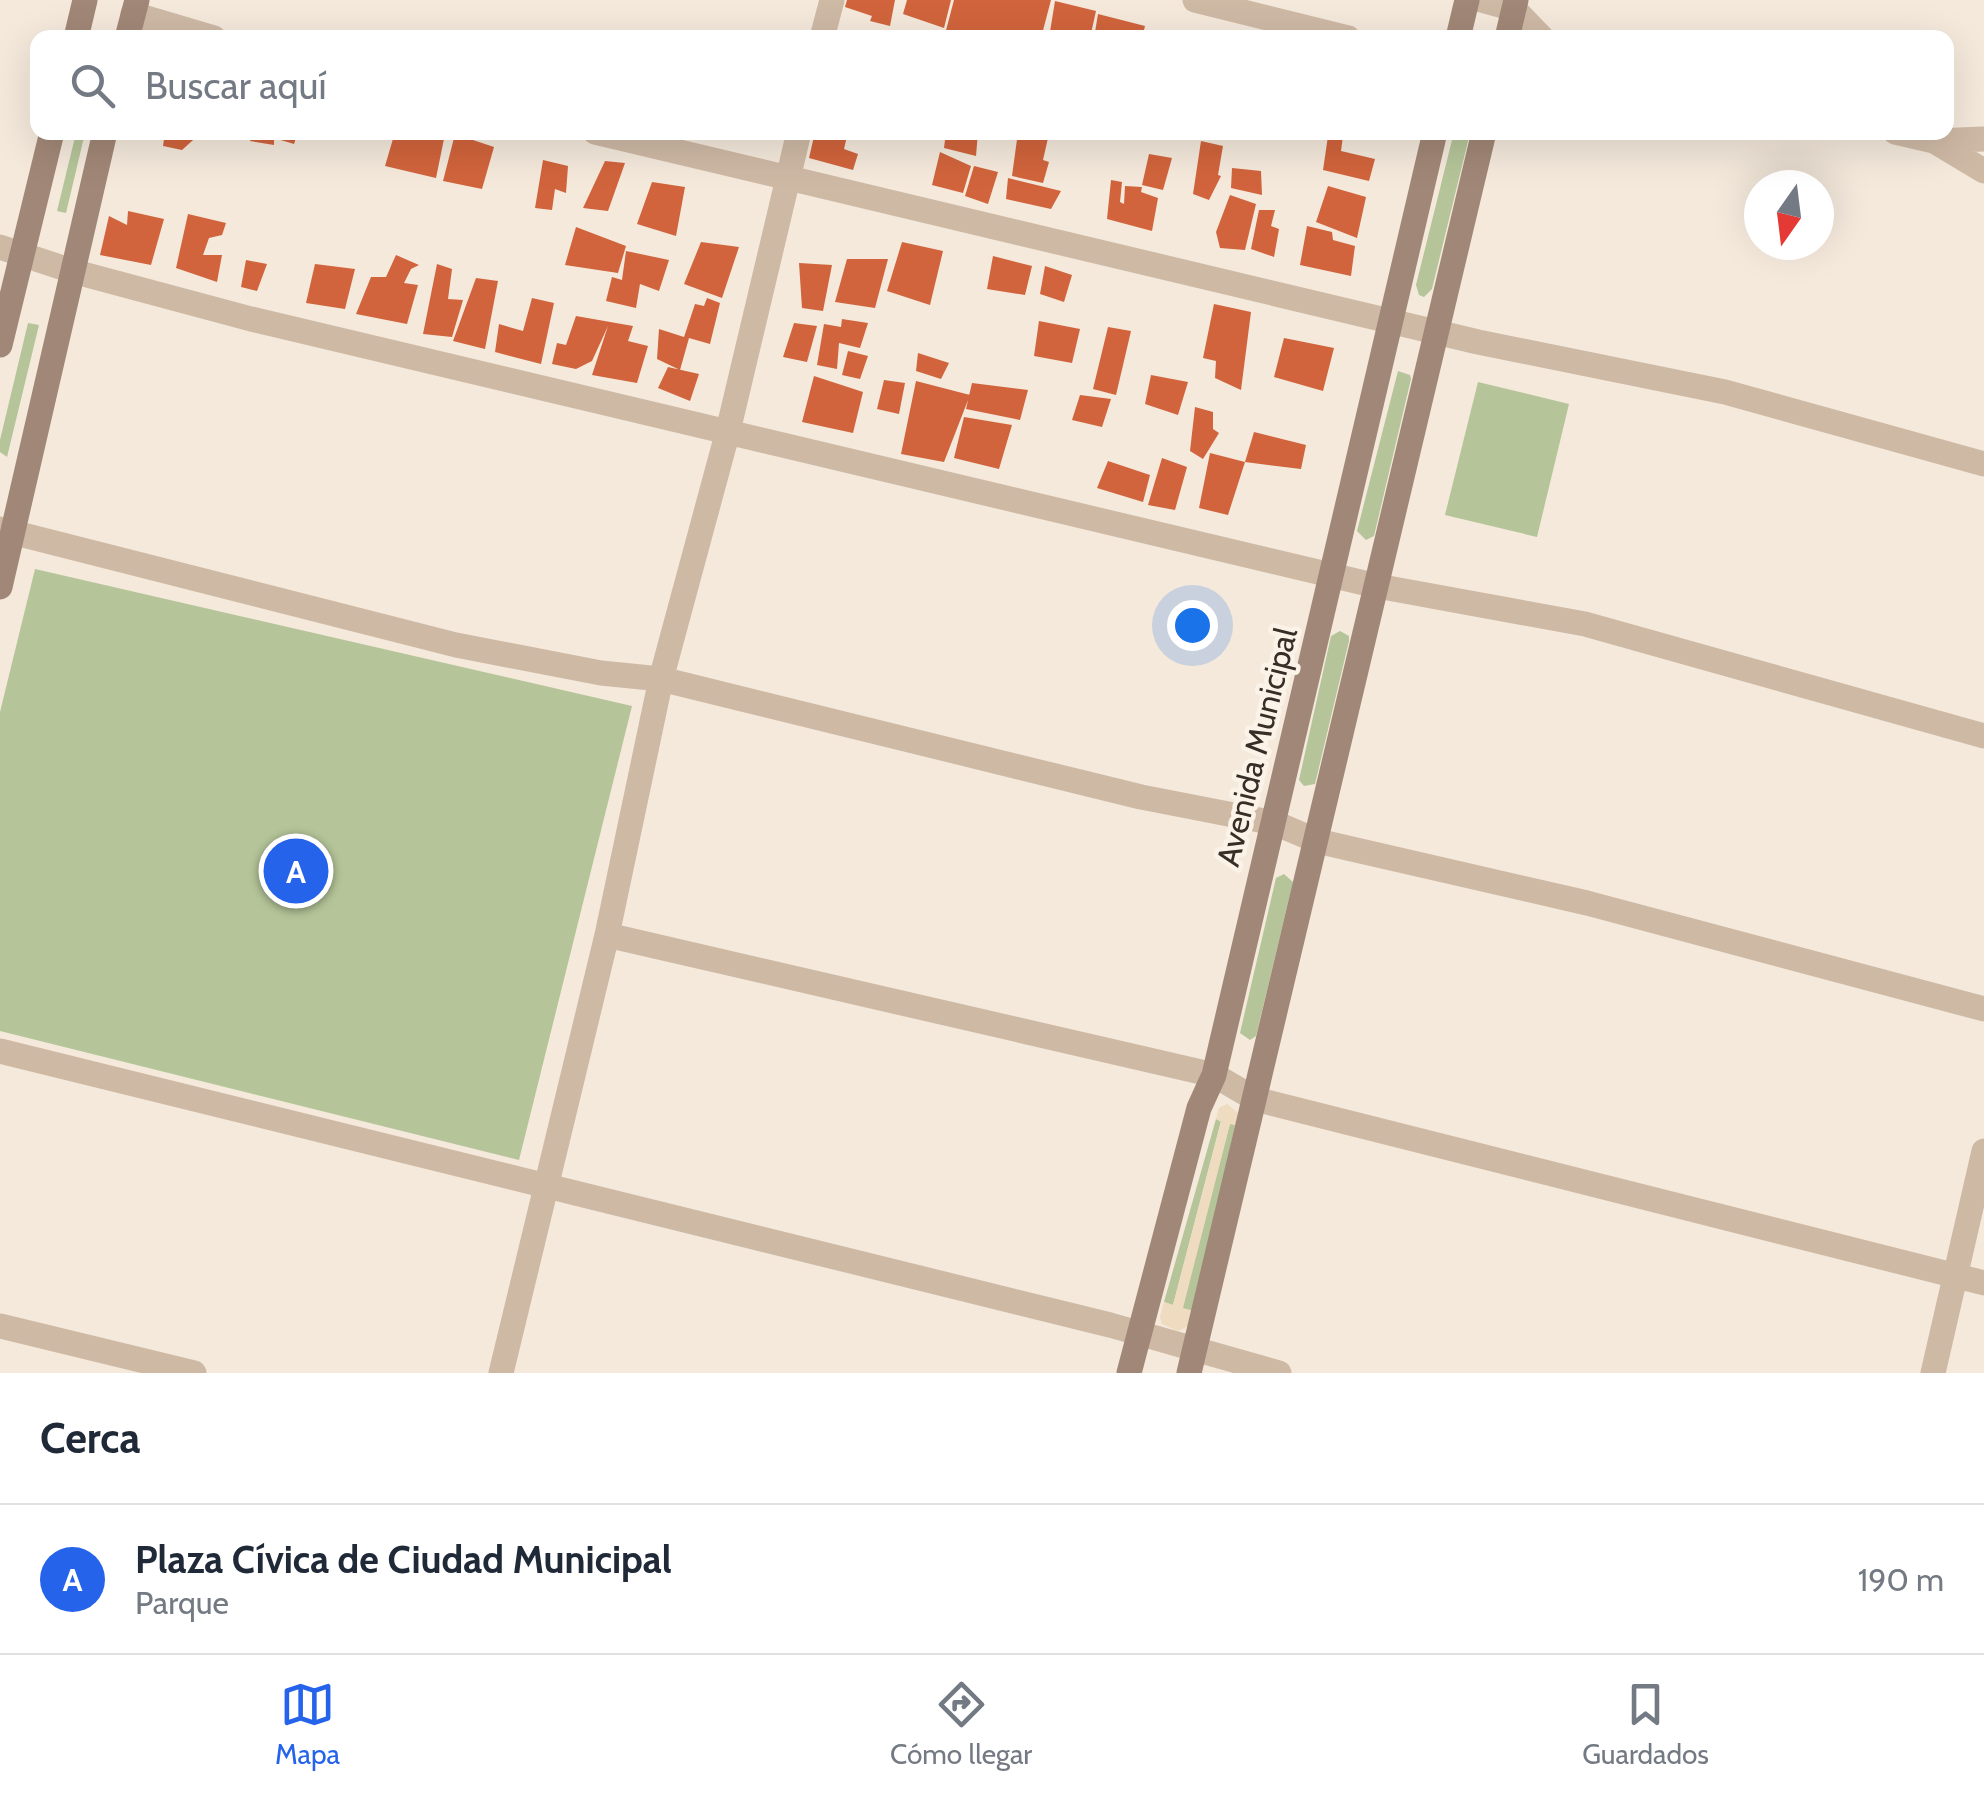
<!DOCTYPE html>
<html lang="es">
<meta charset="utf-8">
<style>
:root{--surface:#fff;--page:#f2f2f3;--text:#1f2937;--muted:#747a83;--line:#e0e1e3;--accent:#2563eb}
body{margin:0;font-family:Cabin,sans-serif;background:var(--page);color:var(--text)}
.compass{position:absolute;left:1744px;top:170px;width:90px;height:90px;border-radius:50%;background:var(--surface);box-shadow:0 10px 40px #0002;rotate:194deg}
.you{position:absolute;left:1192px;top:625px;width:35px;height:35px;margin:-25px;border:8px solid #fff;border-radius:50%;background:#1a73e8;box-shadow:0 0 0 15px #1a73e833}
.badge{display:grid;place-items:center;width:65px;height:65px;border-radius:50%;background:var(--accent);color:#fff;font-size:32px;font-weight:700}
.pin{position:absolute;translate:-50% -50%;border:5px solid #fff;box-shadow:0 2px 10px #0006}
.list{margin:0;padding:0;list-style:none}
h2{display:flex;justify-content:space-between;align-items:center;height:130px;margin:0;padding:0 40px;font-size:42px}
h2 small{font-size:32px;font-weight:400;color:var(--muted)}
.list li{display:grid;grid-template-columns:65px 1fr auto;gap:30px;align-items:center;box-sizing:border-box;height:150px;padding:0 40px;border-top:2px solid var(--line)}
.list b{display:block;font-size:38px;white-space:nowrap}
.list p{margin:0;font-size:32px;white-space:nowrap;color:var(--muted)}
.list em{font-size:32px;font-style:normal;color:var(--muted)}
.icon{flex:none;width:55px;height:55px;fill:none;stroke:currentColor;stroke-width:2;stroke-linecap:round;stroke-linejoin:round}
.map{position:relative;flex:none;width:1984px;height:1373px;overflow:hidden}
.search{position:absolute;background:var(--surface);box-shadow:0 10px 40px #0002;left:30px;right:30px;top:30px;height:110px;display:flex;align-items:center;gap:25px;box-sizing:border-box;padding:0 35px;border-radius:20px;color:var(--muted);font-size:38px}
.sheet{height:280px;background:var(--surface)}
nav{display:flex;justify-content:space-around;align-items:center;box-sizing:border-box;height:140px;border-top:2px solid var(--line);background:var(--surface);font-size:28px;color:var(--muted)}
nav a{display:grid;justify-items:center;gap:5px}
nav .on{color:var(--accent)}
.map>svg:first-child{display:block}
.green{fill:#b5c599}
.plaza{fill:#eedbc0}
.building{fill:#d1643c}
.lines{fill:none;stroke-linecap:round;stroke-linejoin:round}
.street{stroke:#ceb9a5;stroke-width:25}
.secondary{stroke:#a18777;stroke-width:25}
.labels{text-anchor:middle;stroke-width:9;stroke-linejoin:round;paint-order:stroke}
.street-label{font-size:32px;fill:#392d27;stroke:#fbf3e8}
</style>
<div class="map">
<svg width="1984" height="1373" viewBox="0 0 1984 1373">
<rect width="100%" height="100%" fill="#f4e9db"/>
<!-- green -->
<path class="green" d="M1454,132L1470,133L1432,289L1424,297L1419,295L1416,285Z
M76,133H85L66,213L57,211Z
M28,323L39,325L7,457L0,452V440Z
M1398,371L1410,375L1411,379L1374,536L1366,540L1357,531Z
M1478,382L1569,404L1537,537L1445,515Z
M35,569L632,706L519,1160L0,1031V712Z
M1340,631L1349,636V641L1315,784L1304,786L1299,780L1331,636Z
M1284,874L1293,882L1256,1036L1250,1040L1240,1033L1276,878Z
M1216,1119L1221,1121L1173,1305L1164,1302Z
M1230,1123L1235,1125L1194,1311L1182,1309Z"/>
<!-- plaza -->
<path class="plaza" d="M1227,1104L1238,1113L1235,1125L1230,1124L1183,1308L1194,1311L1191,1325L1178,1331L1162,1324L1160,1317L1164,1302L1173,1305L1221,1122L1216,1119L1219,1108Z"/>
<!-- building -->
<path class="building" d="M847,0H895L890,26L870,21L872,16L845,7Z
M907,0H951L944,28L903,14Z
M954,0H1051L1041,38H944Z
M1055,1L1096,11L1090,38H1049Z
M1098,14L1145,26L1142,38H1094Z
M165,132H202L182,150L163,146Z
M253,132H298L294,144L274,138V145L250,141Z
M395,132L445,134L436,178L385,166Z
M815,132H848L844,149L858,154L853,170L809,158Z
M946,132H978L976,156L944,148Z
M1018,132L1048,138L1043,160L1049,162L1043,183L1012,176Z
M455,134L494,147L482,189L443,181Z
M1328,136H1343L1341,151L1375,159L1369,181L1323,170Z
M1201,141L1223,146L1218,175L1221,176L1209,200L1193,194Z
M940,152L971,166L963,193L932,185Z
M1149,154L1172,158L1163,190L1142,185Z
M543,160L568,166L566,193L555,189L552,210L535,208Z
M605,161L625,163L608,211L583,208Z
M974,166L998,172L988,204L965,196Z
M1232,168L1261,171L1262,195L1231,188Z
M1008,178L1061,191L1051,209L1006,199Z
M1111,180L1122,182L1120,202L1124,204L1125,186L1142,187L1141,192L1158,198L1152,231L1107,219Z
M652,182L685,187L676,236L637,224Z
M1328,186L1366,197L1357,238L1316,222Z
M1230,195L1256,204L1245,250L1220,248L1216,232Z
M1259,210H1275L1271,226L1279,229L1274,257L1251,249Z
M128,211L164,219L151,265L100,255L109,216L127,225Z
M188,214L226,223L222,235L209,238L203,255H222L217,282L176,268Z
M1307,226L1332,232L1333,240L1355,246L1351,276L1300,265Z
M576,227L626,246L618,273L565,265Z
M701,242L739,247L722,298L684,284Z
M902,242L943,251L930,305L887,291Z
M626,251L669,260L659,291L640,284L636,308L606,301L612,277L622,280Z
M396,255L419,265L411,269L404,283L418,285L407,324L356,314L371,277H386Z
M993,256L1032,266L1025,295L987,289Z
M847,259H888L875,308L835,302Z
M246,260L267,264L257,291L241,287Z
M799,263L832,265L823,311L802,308Z
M315,264L355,269L345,309L306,303Z
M437,264L452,269L448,299L463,300L452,337L423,334Z
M1045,266L1072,275L1064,302L1040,294Z
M476,278L498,281L485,349L453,341Z
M532,298L554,303L541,364L495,352L499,324L523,331Z
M707,298L720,303L710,344L689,338L680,370L657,359L659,329L684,337L695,304L704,306Z
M1214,304L1251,312L1241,390L1215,378L1216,361L1203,358Z
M576,316L633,326L628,341L648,346L637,383L592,375L608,326L592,361L576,369L552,364L557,343L566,345Z
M842,319L868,323L860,348L839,343L837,369L817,365L824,324L841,327Z
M1039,321L1080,329L1072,363L1034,356Z
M794,323L817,326L807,362L783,357Z
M1108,327L1131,331L1116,395L1093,389Z
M1284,338L1334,348L1323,391L1274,377Z
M848,351L868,356L860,379L842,375Z
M918,353L949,363L941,379L916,371Z
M668,367L699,374L690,401L658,388Z
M1151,375L1188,382L1178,415L1145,404Z
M814,376L863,392L853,433L802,422Z
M884,380L905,383L899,414L877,409Z
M916,381L970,395L944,462L901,454Z
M972,383L1028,390L1020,420L966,409Z
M1080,395L1111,399L1102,427L1072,420Z
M1195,407L1213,412V429L1219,433L1203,459L1190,451Z
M964,417L1012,425L999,469L954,458Z
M1254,432L1306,445L1301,469L1245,462Z
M1210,453L1245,462L1228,515L1199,508Z
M1162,458L1187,467L1175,510L1148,505Z
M1108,461L1150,475L1143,502L1097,488Z"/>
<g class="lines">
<!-- street -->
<path class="street" d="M1195,0L1348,38
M1481,0L1514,9L1542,38
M133,14L214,38
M822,38L832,0
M595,132L1478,342L1725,392L1984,464
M1895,132L1934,141L1984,139
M1934,141L1984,171
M0,247L72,271L251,319L1377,586L1585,624L1984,736
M0,529L456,645L601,673L661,679L1141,797L1275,823L1317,841L1587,903L1984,1009
M607,935L1214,1075L1255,1099L1984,1283
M0,1051L1110,1325L1279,1373
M0,1326L194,1373
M501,1373L607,935L661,679L728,431L799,132
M1933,1373L1984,1151"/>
<!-- secondary -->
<path class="secondary" d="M76,38L85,0
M127,38L137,0
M1458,38L1467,0
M1507,38L1516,0
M0,345L52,132
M0,587L105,132
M1129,1373L1199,1108L1214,1075L1435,132
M1189,1373L1484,132"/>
</g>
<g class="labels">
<!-- street labels -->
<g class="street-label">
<text transform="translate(1257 747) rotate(-76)" y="11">Avenida Municipal</text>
</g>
</g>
</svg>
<svg class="compass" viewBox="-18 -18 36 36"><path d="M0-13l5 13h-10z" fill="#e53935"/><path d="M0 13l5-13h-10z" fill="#747a83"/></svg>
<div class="you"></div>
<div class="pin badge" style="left:296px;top:871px">A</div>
<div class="search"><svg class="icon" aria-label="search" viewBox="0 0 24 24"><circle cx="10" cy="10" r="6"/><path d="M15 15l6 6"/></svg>Buscar aquí</div>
</div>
<section class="sheet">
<h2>Cerca<small></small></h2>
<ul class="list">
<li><span class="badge">A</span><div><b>Plaza Cívica de Ciudad Municipal</b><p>Parque</p></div><em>190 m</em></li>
</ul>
</section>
<nav>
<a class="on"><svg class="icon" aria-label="map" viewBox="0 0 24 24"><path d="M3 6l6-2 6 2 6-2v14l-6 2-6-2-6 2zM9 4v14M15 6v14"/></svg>Mapa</a>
<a><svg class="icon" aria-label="directions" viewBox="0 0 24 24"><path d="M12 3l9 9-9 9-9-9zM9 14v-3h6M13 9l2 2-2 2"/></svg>Cómo llegar</a>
<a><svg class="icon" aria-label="saved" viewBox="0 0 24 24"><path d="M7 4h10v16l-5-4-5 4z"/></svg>Guardados</a>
</nav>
